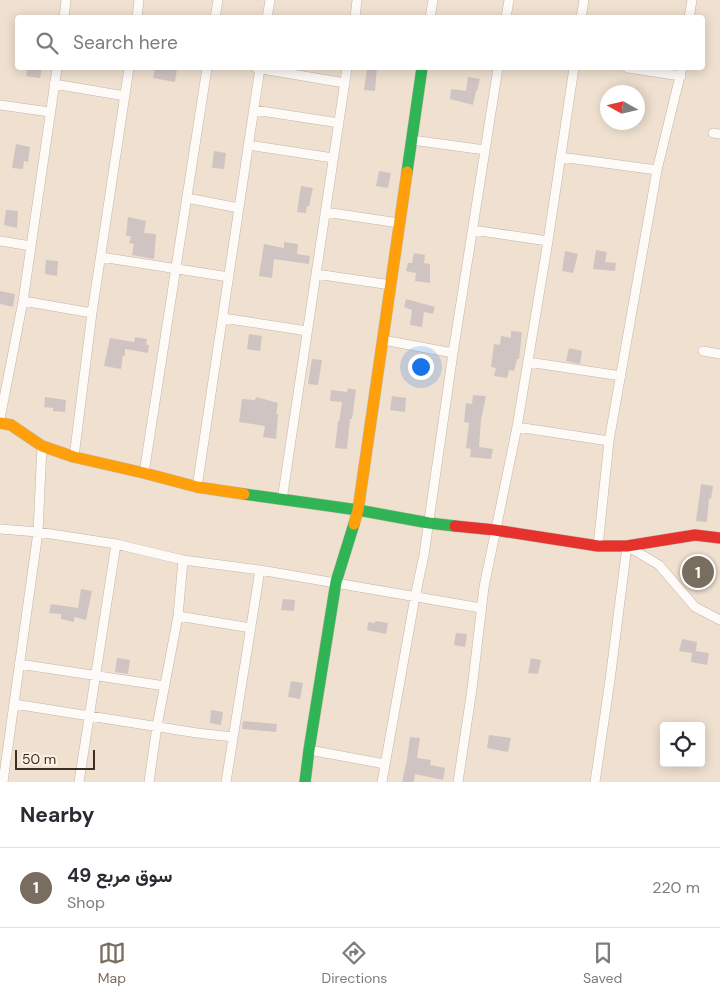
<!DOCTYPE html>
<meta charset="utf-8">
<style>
:root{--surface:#fff;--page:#f7f7f7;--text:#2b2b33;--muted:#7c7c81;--line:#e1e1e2;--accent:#796d60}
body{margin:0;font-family:"DM Sans",Vazirmatn,sans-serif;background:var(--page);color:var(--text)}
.controls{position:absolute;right:15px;bottom:15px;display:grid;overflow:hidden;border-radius:5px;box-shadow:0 2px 12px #0003}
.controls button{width:45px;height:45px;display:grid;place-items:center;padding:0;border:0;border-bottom:1px solid var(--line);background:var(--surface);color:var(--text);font:25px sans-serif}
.compass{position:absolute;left:600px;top:85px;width:45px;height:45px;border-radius:50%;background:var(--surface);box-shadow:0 2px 12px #0003;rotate:278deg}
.scale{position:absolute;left:15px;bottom:12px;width:80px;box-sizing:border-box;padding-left:5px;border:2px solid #3a2f24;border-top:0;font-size:14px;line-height:18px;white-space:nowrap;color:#3a2f24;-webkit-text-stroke:4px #fcf1e5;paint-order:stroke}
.you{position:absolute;left:420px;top:366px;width:18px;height:18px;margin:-12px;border:4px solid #fff;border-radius:50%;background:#1a73e8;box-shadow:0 0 0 8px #1a73e833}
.badge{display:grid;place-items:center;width:32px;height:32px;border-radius:50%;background:var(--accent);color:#fff;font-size:16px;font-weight:700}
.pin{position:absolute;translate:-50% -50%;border:2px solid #fff;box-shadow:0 1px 5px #0006}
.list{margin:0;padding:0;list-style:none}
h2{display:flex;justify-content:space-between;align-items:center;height:65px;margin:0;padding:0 20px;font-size:21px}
h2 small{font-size:16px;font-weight:400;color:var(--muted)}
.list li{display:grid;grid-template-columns:32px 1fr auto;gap:15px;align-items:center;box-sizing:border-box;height:80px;padding:0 20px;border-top:1px solid var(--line)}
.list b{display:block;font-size:19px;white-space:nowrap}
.list p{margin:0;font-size:16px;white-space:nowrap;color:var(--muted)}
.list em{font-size:16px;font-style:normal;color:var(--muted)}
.icon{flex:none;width:28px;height:28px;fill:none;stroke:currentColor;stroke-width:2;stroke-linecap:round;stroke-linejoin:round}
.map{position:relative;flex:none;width:720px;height:782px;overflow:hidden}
.search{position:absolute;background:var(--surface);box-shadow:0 2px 12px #0003;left:15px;right:15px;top:15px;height:55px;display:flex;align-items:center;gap:12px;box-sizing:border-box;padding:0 18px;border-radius:5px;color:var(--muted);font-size:19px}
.sheet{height:145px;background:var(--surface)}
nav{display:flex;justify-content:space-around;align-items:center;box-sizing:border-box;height:70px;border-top:1px solid var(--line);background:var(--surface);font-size:14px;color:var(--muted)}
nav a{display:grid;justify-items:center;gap:2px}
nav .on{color:var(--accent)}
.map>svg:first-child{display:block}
.building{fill:#d0c4c3}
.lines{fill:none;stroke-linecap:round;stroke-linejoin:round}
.street-casing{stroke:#c2b6aa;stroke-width:10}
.fast-casing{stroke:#c2b6aa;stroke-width:12}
.slow-casing{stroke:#c2b6aa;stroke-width:12}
.jam-casing{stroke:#c2b6aa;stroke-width:12}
.street{stroke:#fdfaf8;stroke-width:9}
.fast{stroke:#30b455;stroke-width:11}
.slow{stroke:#ff9f0a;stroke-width:11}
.jam{stroke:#e5322d;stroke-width:11}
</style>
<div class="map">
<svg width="720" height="782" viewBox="0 0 720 782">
<rect width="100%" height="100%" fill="#efe0d0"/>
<!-- building -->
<path class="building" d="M28,68H42L40,78L26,76Z
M155,68L177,69L175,82L153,78Z
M367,68H377L375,91L364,90Z
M468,77L480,79L477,91H476L473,105L450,99L451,89L466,91Z
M16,144L30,147L28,162L24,161L23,169L12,168Z
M214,151L226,153L224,169L212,168Z
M379,171L391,173L388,188L376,186Z
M301,186L313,188L309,206H307L306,213L297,212Z
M6,210L18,211L17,228L4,225Z
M128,217L146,221L144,233L156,234L154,259L132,255L134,244L129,243L131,236H126Z
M284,242L298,244L297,254L310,256L309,264L274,259L272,278L259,276L264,244L284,248Z
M596,250L607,252L605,262L616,263L615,271L593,269Z
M565,251L578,254L573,273L562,271Z
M414,253L425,255L424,263L430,264V283L415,281L416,273L406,271L408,263H412Z
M46,260L58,261L57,276L45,274Z
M0,291L15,294L13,307L0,304Z
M406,299L435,307L433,314L424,312L422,327L410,325L412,310L404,307Z
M511,331L522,332L519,359H517L514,371L509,370L507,378L494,376L496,368L491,367L494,344L500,345L501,336L511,338Z
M249,334L262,336L260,351L247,349Z
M135,337L147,339L146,345H149L148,353L125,349V356L123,355L121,369L104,366L110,338L134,342Z
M569,348L582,351L580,364L566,361Z
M312,359L322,360L318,385L308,384Z
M348,388L356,390L352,419H350L347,449L335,448L338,421L339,422L342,402L330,401L331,390L347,392Z
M473,395L486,396L481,420L479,447L493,449L491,459L470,457L471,449L466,448L469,423L464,422L466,403L472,404Z
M392,396L406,398L405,412L390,410Z
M45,397L66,400L65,412L53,411V408L44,407Z
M256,397L278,403L276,414H278L276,439L263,437L265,426L239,422L242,399L255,400Z
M701,484L713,486L711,499L709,498L707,522L696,521Z
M81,589L92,591L86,620L74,617V622L61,619V614L49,613L51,604L78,608Z
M283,599L295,600L294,611L281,610Z
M375,621L388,623L386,634L367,630L368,622L375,623Z
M456,633L467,634L465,647L454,645Z
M682,639L697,642L696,651L709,653L707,665L691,662L692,653L679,651Z
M117,658L130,660L128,674L115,672Z
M531,658L541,660L538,674L528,673Z
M291,681L303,683L300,699L288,697Z
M211,710L223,712L221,725L210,723Z
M243,721L277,724L276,732L242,729Z
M489,735L511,738L508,752L487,748Z
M410,737L420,738L417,758L431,760L430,765L445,768L443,780L415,774L414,782H402L407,759Z"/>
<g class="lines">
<!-- street casing -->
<g class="street-casing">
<path id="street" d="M64,18L66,0
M137,18L139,0
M215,18L218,0
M267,18L270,0
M355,18L357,0
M430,18L433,0
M506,18L509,0
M581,18L584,0
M689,18L692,0
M256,68L345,83
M628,68L681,76
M54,84L125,96
M0,105L50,112
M254,110L339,123
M713,133L720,134
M412,140L485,150
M248,145L333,158
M560,157L657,170
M187,198L239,208
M325,212L399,223
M473,230L548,241
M0,241L31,246
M101,257L229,277
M316,274L391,285
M23,301L92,313
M223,318L307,331
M383,340L453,353
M703,351L720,354
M528,362L621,376
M0,419L23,301L57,68
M517,427L609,441
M74,457L92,313L129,68
M144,473L207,68
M197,487L260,68
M282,500L347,68
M0,529L38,532L116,544L183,560L260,570L481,608
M598,546L609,441L657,170L682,68
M178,616L251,628
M19,664L165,686
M14,704L197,733L233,737
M309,750L385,764
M3,782L38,532L42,446
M79,782L116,544
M149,782L157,726L178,616L183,560
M226,782L260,570
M382,782L415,597L424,555L453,353L498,68
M458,782L472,689L484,587L517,427L548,241L574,68
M595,782L610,680L627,546L659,565L695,607L720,620"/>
</g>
<!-- fast casing -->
<g class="fast-casing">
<path id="fast" d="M407,172L422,68
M244,494L358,510L429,523L455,526
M305,782L309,750L336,582L354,524"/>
</g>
<!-- slow casing -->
<g class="slow-casing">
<path id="slow" d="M0,423L11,425L42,446L74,457L144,473L197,487L244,494
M354,524L358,510L407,172"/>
</g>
<!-- jam casing -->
<g class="jam-casing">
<path id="jam" d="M455,526L495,530L598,546H627L695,535L720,538"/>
</g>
<!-- street -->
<use href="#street" class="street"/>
<!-- fast -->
<use href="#fast" class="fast"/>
<!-- slow -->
<use href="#slow" class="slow"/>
<!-- jam -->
<use href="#jam" class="jam"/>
</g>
</svg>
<div class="controls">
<button><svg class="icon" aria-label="locate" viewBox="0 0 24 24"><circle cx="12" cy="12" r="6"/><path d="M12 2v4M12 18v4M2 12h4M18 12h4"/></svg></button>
</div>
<svg class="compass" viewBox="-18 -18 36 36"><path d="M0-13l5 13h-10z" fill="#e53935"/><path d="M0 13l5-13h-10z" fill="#7c7c81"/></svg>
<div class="scale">50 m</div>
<div class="you"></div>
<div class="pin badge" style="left:698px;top:572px">1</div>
<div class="search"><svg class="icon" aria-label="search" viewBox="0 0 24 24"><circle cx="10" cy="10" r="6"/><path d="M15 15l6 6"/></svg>Search here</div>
</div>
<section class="sheet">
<h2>Nearby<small></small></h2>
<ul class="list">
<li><span class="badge">1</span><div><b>سوق مربع 49</b><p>Shop</p></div><em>220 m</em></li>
</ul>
</section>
<nav>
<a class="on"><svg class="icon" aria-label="map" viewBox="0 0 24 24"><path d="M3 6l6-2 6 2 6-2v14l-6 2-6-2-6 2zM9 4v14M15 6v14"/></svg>Map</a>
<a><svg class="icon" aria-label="directions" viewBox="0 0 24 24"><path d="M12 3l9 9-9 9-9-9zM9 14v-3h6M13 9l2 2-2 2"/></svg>Directions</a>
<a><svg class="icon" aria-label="saved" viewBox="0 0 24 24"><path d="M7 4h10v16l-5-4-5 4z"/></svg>Saved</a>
</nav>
